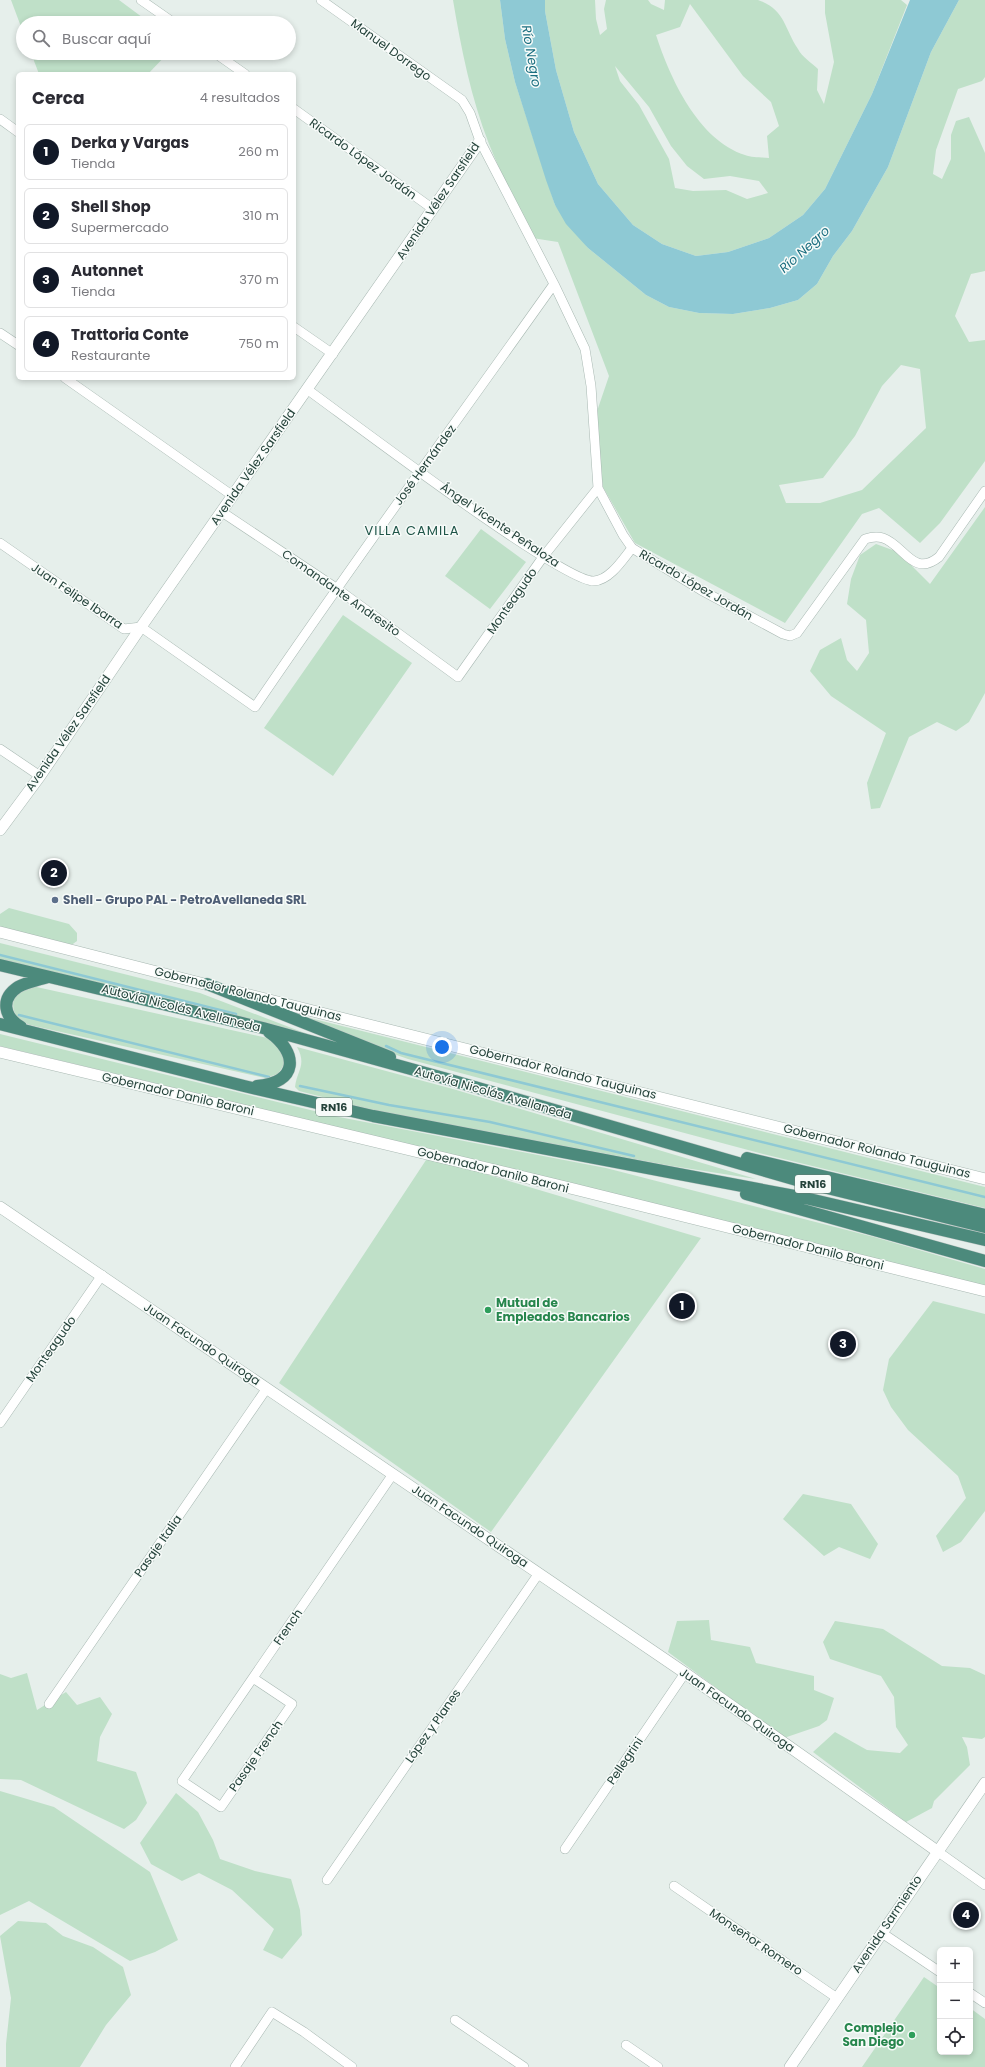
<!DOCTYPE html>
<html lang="es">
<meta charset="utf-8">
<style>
:root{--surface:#fff;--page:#f7f7f7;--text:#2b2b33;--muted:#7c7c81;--line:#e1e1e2;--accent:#111827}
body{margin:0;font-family:Poppins,sans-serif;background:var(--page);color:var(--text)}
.controls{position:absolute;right:12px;bottom:12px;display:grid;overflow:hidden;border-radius:6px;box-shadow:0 2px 6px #0003}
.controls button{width:36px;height:36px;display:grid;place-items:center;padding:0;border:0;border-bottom:1px solid var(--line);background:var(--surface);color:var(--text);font:20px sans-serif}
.you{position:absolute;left:442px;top:1047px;width:14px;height:14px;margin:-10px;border:3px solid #fff;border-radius:50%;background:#1a73e8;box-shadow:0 0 0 6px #1a73e833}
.badge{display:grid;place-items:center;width:26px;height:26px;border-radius:50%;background:var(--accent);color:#fff;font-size:13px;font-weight:700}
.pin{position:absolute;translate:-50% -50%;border:2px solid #fff;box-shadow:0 1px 4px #0006}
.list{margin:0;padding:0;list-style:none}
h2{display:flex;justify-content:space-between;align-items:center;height:52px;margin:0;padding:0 16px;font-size:17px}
h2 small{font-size:13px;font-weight:400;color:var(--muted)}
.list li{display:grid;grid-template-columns:26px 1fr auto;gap:12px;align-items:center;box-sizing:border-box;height:56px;margin:0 8px 8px;padding:0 8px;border:1px solid var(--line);border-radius:6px}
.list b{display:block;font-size:15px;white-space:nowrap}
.list p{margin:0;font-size:13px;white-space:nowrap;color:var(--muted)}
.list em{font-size:13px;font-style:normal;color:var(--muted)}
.icon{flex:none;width:22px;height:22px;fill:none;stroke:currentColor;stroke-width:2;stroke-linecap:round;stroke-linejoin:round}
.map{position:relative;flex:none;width:985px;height:2067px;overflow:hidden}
.search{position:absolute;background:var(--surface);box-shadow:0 2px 6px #0003;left:16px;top:16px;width:280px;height:44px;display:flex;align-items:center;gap:10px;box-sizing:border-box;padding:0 14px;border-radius:22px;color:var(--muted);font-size:15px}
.panel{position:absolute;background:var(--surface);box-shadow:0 2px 6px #0003;left:16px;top:72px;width:280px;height:308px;border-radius:6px}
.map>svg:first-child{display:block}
.green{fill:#bfe0c8;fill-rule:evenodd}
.water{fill:#8ec9d4}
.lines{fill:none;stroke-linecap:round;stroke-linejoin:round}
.stream{stroke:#8ec9d4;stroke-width:2.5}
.minor-casing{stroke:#a8b8b2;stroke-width:10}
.tertiary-casing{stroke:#a8b8b2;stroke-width:12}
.trunk-casing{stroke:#c2cac8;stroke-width:13}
.minor{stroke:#fff;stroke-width:9}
.tertiary{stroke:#fff;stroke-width:11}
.trunk{stroke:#4c8a7c;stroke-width:12}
.service-dot{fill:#5c6f8a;stroke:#f7fbf9;stroke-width:1.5}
.leisure-dot{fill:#2e9e5b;stroke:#f7fbf9;stroke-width:1.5}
.labels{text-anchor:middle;stroke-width:3;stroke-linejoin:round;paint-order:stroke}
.shield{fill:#f7fbf9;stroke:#637a73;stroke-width:1}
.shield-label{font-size:11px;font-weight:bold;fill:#24423a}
.street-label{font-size:12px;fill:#24423a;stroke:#f7fbf9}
.service-label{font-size:12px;font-weight:bold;fill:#4e5e75;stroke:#f7fbf9;text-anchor:start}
.leisure-label{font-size:12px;font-weight:bold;fill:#27864d;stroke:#f7fbf9;text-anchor:start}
.water-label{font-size:13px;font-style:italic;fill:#1c6f80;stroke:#f7fbf9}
.neighbourhood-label{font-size:13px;letter-spacing:1px;fill:#1f5548;stroke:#f7fbf9}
</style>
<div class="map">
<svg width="985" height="2067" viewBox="0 0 985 2067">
<rect width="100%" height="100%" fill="#e6efeb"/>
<!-- green -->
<path class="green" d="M11,0H119L150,23H23V32Z
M453,0H500L505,39L515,82L555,205L588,248L646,295L669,307L699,313L733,314L770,308L798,300L817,284L833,256L852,231L888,167L931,52L959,0H985V77L982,81L958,89L936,150L933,174L942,179L951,159V135L956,121L969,117L985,153V271L971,274L955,316L969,342L985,340V461L940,523L920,543L879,508L862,514L785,623L635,543L603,487L594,420L609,376L558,242L532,238C518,207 502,176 489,144C471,98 461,48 453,0ZM901,365L920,369L926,428L862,490L820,503H786L779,485L823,478L855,436L882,386Z
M545,0H595L596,19L600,35L607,29L604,9L606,0H648L651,4L664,10L665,0H758C785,9 784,28 798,49C802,57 812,63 818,69L817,90L824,104L834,62L825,13V0H901L907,5L872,94L825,189L803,215L769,238L728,252L696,256L662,244L633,225L598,184L574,132L556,70L545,11ZM690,4L743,76L771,102L779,126L767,136L769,158C762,157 752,158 745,155C698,140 670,78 656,35L680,27ZM615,66L649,107L671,146L687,166L704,179L730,176L759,181L768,193L747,199L726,190L693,191L675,188L669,159L639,105L620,81Z
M31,53H168L148,74H39Z
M985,507V693L969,722L956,731L937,722L909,737L880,808L871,809L867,783L886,733L831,696L810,671L820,650L841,638L847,660L857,671L869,653L866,620L847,604L851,579L860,555L876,544L898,552L930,584Z
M481,529L526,562L490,609L445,576Z
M343,615L412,663L333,776L264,728Z
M9,908L69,924L77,933V941L70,946L0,928V914Z
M0,943L200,993L310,1035L0,960Z
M32,986L272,1039L283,1050L285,1063L278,1074L265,1078L30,1025C15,1020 10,1009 15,995Z
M242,1001L985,1187V1208L763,1154L408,1059Z
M0,1034L339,1117L606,1168L874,1237L985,1269V1286L450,1154L0,1046Z
M297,1047L453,1089L756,1179L672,1166L377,1111L299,1091L295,1087C297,1070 307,1065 297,1047Z
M428,1157L701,1238L491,1532L279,1383Z
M933,1301L985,1314V1511L961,1542L943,1552L936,1536L966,1498L958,1476L908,1430L891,1407L883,1390L889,1359Z
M803,1494L851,1504L878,1544L870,1559L839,1547L824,1556L783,1519Z
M709,1620L711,1640L750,1647L756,1663L814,1676V1690L834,1698L827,1720L819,1726L784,1738L668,1652L677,1621Z
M835,1621L883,1629L942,1666L970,1668L985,1675V1737L982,1739L962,1737L967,1747L970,1765L934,1801L932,1808L906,1822L813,1752L835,1732L867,1750L900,1753L908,1745L896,1727L894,1697L881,1676L830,1659L823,1642Z
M27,1673L37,1710L66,1692L77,1705L100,1697L112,1714L100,1737L97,1761L136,1772L147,1803L136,1820L124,1829L21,1780L0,1779V1674L11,1678Z
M0,1791L54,1807L150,1872L178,1940L155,1952L130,1961L29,1901L0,1915Z
M176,1793L198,1812L213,1840L220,1859L255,1871L291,1879L300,1910L302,1935L282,1959L263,1950L274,1929L232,1890L199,1873L182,1881L151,1864L140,1843Z
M18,1921L46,1923L63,1936L93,1947L123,1967L131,1995L106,2025L80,2067H6V2044L11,1998L0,1936Z
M924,1977L940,1988V2052H970V2008L985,2019V2067H862Z"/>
<!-- water -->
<path class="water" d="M500,0H545V11L556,70L574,132L598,184L633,225L662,244L696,256L728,252L769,238L803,215L825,189L872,94L910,0H959L931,52L888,167L852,231L833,256L817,284L798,300L770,308L733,314L699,313L669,307L646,295L588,248L566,224L555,205L546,180L515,82L505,39Z"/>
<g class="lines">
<!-- stream -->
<path class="stream" d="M0,955L236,1014
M19,1015L269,1077
M386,1046L401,1053L985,1197
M300,1086L389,1105L490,1122L634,1156"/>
<!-- minor casing -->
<g class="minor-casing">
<path id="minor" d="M141,0L174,23
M321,0L462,100L470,113L480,141L554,284L585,349L591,386L598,488L623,535L632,548L701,590L783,634L790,636L797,633L865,539C871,537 877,536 883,538C904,545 913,578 939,557L985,491
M215,53L245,74
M294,109L433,209
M0,119L18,132
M294,327L333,354
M0,333L18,345
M65,378L233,496
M308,390C347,418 564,583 594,581C610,580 623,559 632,548
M222,512L336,588L458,677L543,557L598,488
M0,543L124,629L141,627L255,707C352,564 454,425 554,284
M0,749L40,776
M0,1423L102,1275
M253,1678L292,1704L221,1807L182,1781L393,1474
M49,1704L267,1388
M565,1849L685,1673
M937,1851L985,1885
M327,1880L539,1573
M674,1886L837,1998
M882,1933L940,1972
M970,1993L985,2003
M455,2020L524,2067
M626,2045L658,2067
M235,2067L272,2012L304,2032L352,2067"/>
</g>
<!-- tertiary casing -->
<g class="tertiary-casing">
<path id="tertiary" d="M0,830L40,776L141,627L480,141
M0,932L216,987
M237,992L985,1179
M0,1052L574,1189L985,1291
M0,1207L685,1673L937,1851
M790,2067L985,1783"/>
</g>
<!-- trunk casing -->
<g class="trunk-casing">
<path id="trunk" d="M0,965L263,1028L447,1079L807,1183L985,1227
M207,984L390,1057
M0,1024L244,1086L373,1116L805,1198L985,1240
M21,1027C4,1017 0,999 18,987C27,982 38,980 48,977
M257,1086C298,1083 299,1053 269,1032
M747,1158L985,1215
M746,1194L985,1261"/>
</g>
<!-- minor -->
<use href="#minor" class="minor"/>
<!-- tertiary -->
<use href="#tertiary" class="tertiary"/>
<!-- trunk -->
<use href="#trunk" class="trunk"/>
</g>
<!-- markers -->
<circle class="service-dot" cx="55" cy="900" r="4"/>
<g class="leisure-dot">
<circle cx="488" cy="1310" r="4"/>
<circle cx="912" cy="2035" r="4"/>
</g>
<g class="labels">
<!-- shield labels -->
<g class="shield">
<rect x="316" y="1098" width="36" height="18" rx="3"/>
<rect x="795" y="1175" width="36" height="18" rx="3"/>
</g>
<g class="shield-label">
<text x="334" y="1111">RN16</text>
<text x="813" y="1188">RN16</text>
</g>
<!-- street labels -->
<g class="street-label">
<text transform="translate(391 50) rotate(36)" y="4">Manuel Dorrego</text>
<text transform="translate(363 159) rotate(36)" y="4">Ricardo López Jordán</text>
<text transform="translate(438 201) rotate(-56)" y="4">Avenida Vélez Sarsfield</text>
<text transform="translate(425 465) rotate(-54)" y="4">José Hernández</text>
<text transform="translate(253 467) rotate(-55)" y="4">Avenida Vélez Sarsfield</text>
<text transform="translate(500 525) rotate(34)" y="4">Ángel Vicente Peñaloza</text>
<text transform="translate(696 585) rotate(30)" y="4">Ricardo López Jordán</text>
<text transform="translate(341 593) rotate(35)" y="4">Comandante Andresito</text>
<text transform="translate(77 596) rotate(34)" y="4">Juan Felipe Ibarra</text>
<text transform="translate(512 601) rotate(-55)" y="4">Monteagudo</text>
<text transform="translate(68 733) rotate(-55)" y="4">Avenida Vélez Sarsfield</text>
<text transform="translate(248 994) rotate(14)" y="4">Gobernador Rolando Tauguinas</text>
<text transform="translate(181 1008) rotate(14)" y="4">Autovía Nicolás Avellaneda</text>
<text transform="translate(563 1072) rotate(14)" y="4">Gobernador Rolando Tauguinas</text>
<text transform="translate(493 1093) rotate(16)" y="4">Autovía Nicolás Avellaneda</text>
<text transform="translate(178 1094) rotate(13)" y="4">Gobernador Danilo Baroni</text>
<text transform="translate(877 1151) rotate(14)" y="4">Gobernador Rolando Tauguinas</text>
<text transform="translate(493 1170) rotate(14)" y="4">Gobernador Danilo Baroni</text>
<text transform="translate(808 1247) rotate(14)" y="4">Gobernador Danilo Baroni</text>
<text transform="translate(202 1344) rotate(34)" y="4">Juan Facundo Quiroga</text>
<text transform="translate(51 1349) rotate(-55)" y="4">Monteagudo</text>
<text transform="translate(470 1526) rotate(34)" y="4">Juan Facundo Quiroga</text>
<text transform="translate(158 1546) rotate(-55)" y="4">Pasaje Italia</text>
<text transform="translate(288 1627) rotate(-55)" y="4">French</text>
<text transform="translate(737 1710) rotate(35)" y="4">Juan Facundo Quiroga</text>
<text transform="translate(433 1726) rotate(-55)" y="4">López y Planes</text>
<text transform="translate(256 1756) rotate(-55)" y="4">Pasaje French</text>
<text transform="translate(625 1761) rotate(-56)" y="4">Pellegrini</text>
<text transform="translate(887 1924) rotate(-56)" y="4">Avenida Sarmiento</text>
<text transform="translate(756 1942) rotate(34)" y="4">Monseñor Romero</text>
</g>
<!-- service labels -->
<g class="service-label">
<text x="63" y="904">Shell - Grupo PAL - PetroAvellaneda SRL</text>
</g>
<!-- leisure labels -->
<g class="leisure-label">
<text x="496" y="1307">Mutual de<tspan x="496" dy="14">Empleados Bancarios</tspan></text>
<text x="904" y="2032" text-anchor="end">Complejo<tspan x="904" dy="14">San Diego</tspan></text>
</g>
<!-- water labels -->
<g class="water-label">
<text transform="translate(532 56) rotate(80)" y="5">Río Negro</text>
<text transform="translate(804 249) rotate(-42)" y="5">Río Negro</text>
</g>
<!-- neighbourhood labels -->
<g class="neighbourhood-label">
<text x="412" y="535">VILLA CAMILA</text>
</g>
</g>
</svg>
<div class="controls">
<button>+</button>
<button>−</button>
<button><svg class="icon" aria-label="locate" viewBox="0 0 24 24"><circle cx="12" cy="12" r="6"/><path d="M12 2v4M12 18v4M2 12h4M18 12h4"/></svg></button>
</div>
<div class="you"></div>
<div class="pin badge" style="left:682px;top:1306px">1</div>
<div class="pin badge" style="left:54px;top:873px">2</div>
<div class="pin badge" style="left:843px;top:1344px">3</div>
<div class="pin badge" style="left:966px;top:1915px">4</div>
<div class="search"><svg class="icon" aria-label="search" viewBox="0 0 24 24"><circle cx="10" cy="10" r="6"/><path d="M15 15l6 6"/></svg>Buscar aquí</div>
<section class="panel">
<h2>Cerca<small>4 resultados</small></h2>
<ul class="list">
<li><span class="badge">1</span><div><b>Derka y Vargas</b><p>Tienda</p></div><em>260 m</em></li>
<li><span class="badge">2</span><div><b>Shell Shop</b><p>Supermercado</p></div><em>310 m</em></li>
<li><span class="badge">3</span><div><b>Autonnet</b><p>Tienda</p></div><em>370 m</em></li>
<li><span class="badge">4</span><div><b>Trattoria Conte</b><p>Restaurante</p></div><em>750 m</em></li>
</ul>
</section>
</div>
